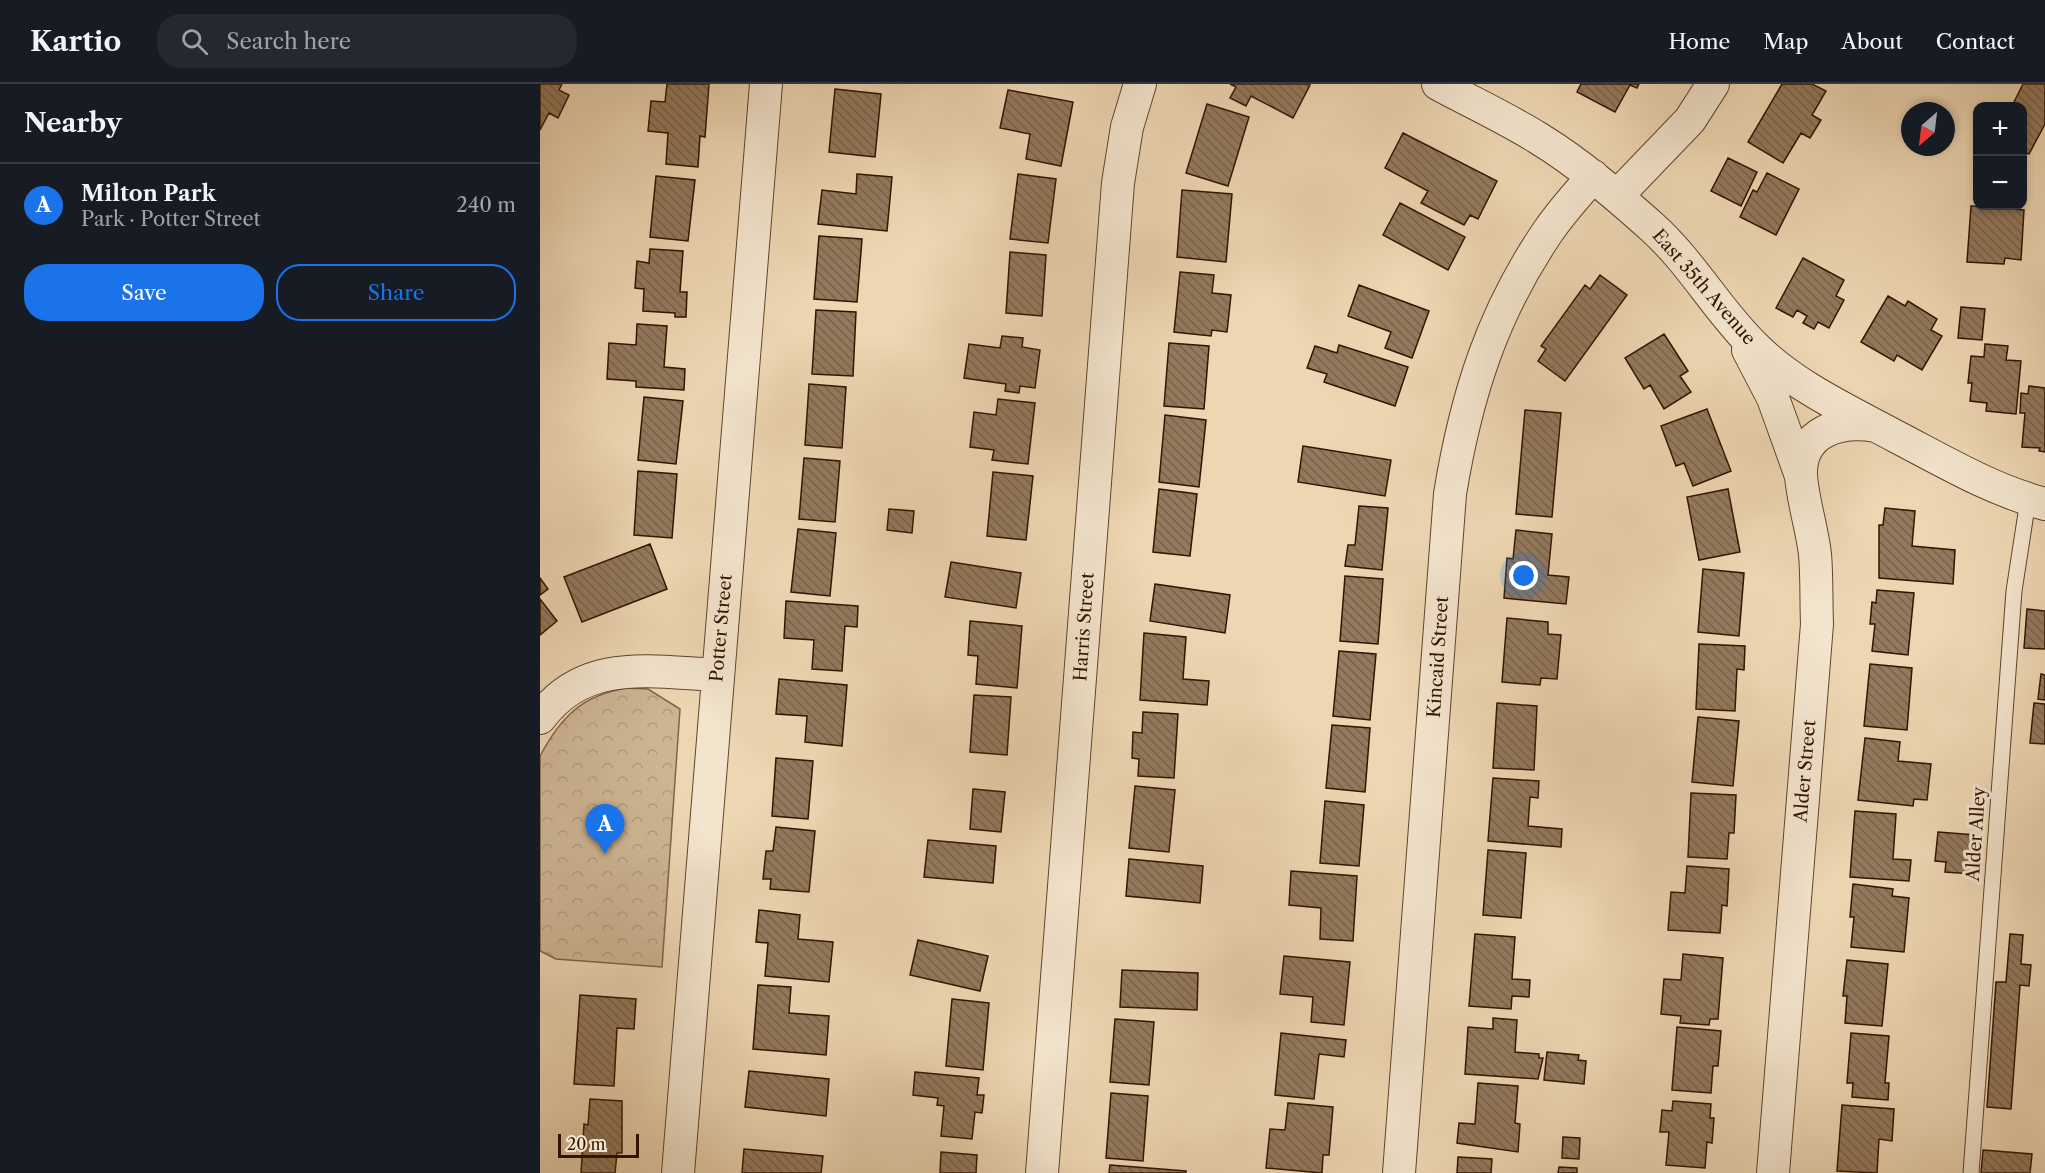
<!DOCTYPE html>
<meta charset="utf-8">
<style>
:root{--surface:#171b24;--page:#242831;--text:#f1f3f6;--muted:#9ea1a6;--line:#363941;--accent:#1a73e8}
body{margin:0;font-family:"Libre Caslon Text",serif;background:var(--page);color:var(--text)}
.controls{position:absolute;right:18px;top:18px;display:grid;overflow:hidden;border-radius:12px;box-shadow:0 3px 9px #0003}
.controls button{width:54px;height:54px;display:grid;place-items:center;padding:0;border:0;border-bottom:2px solid var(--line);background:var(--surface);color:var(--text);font:30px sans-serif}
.compass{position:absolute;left:1361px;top:18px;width:54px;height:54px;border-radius:50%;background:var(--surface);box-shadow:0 3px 9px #0003;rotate:208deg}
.scale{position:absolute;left:18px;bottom:15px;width:81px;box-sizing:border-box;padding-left:6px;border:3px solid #321400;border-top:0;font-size:16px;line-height:21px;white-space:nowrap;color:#321400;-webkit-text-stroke:4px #f3e4cd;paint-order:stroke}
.you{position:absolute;left:984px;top:492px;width:21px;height:21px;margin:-15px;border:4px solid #fff;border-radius:50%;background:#1a73e8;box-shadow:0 0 0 9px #1a73e833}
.badge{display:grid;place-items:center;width:39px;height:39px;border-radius:50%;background:var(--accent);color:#fff;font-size:20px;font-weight:700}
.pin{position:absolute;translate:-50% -50px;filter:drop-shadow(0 2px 3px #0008)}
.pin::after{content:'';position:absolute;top:32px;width:21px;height:18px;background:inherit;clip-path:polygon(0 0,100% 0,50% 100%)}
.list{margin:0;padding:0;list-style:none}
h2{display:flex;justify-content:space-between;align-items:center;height:78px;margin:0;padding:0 24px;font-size:26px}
h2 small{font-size:20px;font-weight:400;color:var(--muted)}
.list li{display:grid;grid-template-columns:39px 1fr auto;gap:18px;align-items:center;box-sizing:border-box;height:84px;padding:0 24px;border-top:2px solid var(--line)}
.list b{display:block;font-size:22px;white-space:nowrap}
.list p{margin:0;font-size:20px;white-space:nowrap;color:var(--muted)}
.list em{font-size:20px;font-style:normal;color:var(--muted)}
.actions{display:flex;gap:12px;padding:18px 24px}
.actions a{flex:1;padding:14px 0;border:2px solid var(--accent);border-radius:24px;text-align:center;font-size:21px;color:var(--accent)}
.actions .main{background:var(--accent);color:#fff}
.icon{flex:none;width:33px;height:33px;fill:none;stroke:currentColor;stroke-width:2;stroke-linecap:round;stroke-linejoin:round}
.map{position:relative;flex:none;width:1505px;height:1089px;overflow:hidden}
header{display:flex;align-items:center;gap:36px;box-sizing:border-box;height:84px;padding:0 30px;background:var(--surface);border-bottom:2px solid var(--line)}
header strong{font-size:28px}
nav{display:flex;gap:33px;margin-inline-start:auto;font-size:21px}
.search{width:420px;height:54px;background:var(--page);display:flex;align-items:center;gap:15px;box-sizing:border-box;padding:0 21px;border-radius:24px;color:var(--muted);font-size:22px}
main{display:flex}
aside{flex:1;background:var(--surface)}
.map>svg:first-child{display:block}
.forest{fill:url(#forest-crowns);stroke:#80644a;stroke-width:1.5}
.building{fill:url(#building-back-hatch);stroke:#321400;stroke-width:1.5}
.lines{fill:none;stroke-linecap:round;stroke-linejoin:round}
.lane-casing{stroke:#61442c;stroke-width:17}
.street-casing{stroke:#61442c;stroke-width:34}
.lane{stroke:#f3e4cd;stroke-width:15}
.street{stroke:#f3e4cd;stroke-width:32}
.labels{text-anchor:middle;stroke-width:6;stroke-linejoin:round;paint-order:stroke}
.street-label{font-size:18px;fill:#321400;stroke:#f3e4cd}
</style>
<header>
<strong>Kartio</strong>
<div class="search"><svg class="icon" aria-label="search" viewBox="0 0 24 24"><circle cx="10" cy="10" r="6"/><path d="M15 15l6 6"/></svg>Search here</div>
<nav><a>Home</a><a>Map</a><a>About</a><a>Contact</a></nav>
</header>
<main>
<aside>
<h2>Nearby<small></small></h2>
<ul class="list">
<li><span class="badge">A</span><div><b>Milton Park</b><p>Park · Potter Street</p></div><em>240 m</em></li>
</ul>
<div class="actions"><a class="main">Save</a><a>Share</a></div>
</aside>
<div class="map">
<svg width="1505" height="1089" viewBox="0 0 1505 1089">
<defs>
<pattern id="forest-crowns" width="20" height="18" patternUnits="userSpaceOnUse" patternTransform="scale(1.5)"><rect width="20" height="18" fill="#cdb594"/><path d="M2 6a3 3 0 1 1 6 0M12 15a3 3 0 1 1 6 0" fill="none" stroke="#b09b7e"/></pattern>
<pattern id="building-back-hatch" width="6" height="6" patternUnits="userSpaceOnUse" patternTransform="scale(1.5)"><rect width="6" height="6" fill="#93795d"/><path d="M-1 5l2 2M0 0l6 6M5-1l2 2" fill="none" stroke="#79624a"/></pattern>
</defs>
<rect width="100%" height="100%" fill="#edd6b2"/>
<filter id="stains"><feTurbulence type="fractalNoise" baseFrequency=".00333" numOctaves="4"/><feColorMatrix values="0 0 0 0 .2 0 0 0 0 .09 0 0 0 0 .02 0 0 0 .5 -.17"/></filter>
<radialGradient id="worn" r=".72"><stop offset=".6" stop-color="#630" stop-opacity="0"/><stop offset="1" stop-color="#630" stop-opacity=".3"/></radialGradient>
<!-- forest -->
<path class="forest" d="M87,604L108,605L140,625L122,883L16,875L0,867V672C21,633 42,611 87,604Z"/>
<!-- building -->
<path class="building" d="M0,0H22L19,6L29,11L18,34L9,29L0,46Z
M127,0H169L165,53L160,52L158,83L126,80L128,49L108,47L111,17L125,18Z
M690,0H768L770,1L753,34L711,12L706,22L690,14L696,3Z
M1041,0H1099L1097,4L1090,1L1075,28L1037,8Z
M1242,0H1272L1286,7L1272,31L1281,36L1270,54L1261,49L1243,79L1208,58Z
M1483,0H1505V40L1489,70L1482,67V22H1472Z
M295,5L341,10L335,73L289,68Z
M468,6L533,18L521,82L486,75L490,50L460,44Z
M667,20L709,33L688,102L646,89Z
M863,49L957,97L938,135L930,131L924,141L881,119L888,107L845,84Z
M1188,74L1217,88L1201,122L1171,107Z
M1227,89L1259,105L1236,151L1200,133L1213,106L1217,108Z
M317,90L352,93L347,147L278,140L282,106L316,110Z
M478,90L516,95L508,159L470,155Z
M116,92L155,96L148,157L110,153Z
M642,106L692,110L686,178L637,173Z
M860,119L925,153L908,186L843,151Z
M1431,122L1484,126L1481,176L1465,174L1464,180L1427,178Z
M279,152L322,155L317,218L274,215Z
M110,165L143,167L140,208H147L146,233H135V229L103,227L104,205L95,204L97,177L109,179Z
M470,168L506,171L502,232L466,229Z
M1263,174L1304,196L1296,212L1304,216L1289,244L1278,238L1274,245L1263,239L1267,232L1257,226L1253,233L1236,224Z
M640,188L674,191L672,209L691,211L687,248L672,246L671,252L634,248Z
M1060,191L1087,211L1025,297L998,277L1006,265L1001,262L1045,201L1050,205Z
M819,201L889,227L872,274L845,264L851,248L808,232Z
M1348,212L1365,222L1368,217L1397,235L1391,246L1402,252L1382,286L1357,271L1354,277L1321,258Z
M1421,223L1445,225L1442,256L1418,254Z
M276,226L316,228L313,292L272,290Z
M97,240L127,242L124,283L145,285L144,306L96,303V297L67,295L69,259L96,261Z
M1124,250L1148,287L1140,292L1151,308L1124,325L1110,301L1104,305L1085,274Z
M462,252L483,254L482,263L500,266L495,304L480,302L479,309L465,307L466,300L424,294L429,260L460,264Z
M629,259L669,262L664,325L624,322Z
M1445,260L1468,262L1466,276L1481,277L1476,330L1446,327L1447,319L1430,317L1432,299H1428L1431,272L1444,273Z
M799,261L868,283L855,322L784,298L787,290L767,284L775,262L797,269Z
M269,300L306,303L302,364L265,361Z
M1489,302L1505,304V368L1499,367L1500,364L1482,363L1485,329H1480L1481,309L1488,310Z
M104,313L143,317L136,380L98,376Z
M458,315L495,319L488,380L452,376L454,366L430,363L434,328L456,331Z
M1167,325L1191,387L1153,402L1144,379L1136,382L1121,342Z
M985,326L1021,329L1012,433L976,430Z
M625,331L666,336L659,403L619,398Z
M763,362L851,376L845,412L758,398Z
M264,374L300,377L295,438L259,435Z
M98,387L137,390L132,454L94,451Z
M453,388L493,392L486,456L447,452Z
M619,405L657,410L650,472L613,468Z
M1188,405L1200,468L1159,476L1147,413Z
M819,422L848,424L842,486L805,482L808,461H815Z
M1345,424L1375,427L1372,462L1415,466L1413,500L1339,494V441H1343Z
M349,425L374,427L372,449L347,446Z
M258,445L296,449L290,512L251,508Z
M976,446L1012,450L1008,491L1029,493L1026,520L964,514L967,474L973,475Z
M110,460L127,505L42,538L24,493Z
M411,478L481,489L476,524L405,513Z
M1163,485L1204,489L1199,552L1158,548Z
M805,492L843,495L838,560L800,557Z
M0,494L8,505L0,511Z
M615,500L690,511L685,549L610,537Z
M1337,506L1374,509L1368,571L1332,567L1335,540H1330L1332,518L1336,519Z
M0,515L17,537L0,551Z
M246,517L318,522L317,543L305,542L302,587L272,585L274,556L244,554Z
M1487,525L1505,527V565L1484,564Z
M967,534L1008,538V550L1021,551L1017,595L1001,594L1000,601L962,598Z
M430,537L482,542L477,604L436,600L438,572L428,571Z
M604,549L646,553L643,595L669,597L667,621L600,616Z
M1159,560L1205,562L1204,586L1197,585L1195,627L1156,625Z
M799,567L836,570L830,636L793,632Z
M1330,580L1372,584L1367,646L1324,642Z
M1501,590L1505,591V616L1498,615Z
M239,595L307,601L302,662L265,658L267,632L236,630Z
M434,611L471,613L467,671L430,668Z
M957,619L997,622L994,686L953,684Z
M1494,619L1505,620V660L1490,659Z
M603,628L638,630L634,694L598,692L599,675L592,674L593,648L602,649Z
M1158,633L1199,637L1193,702L1152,698Z
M792,641L830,644L825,708L786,704Z
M1325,654L1360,658L1358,677L1391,680L1387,716L1374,715L1373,722L1318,716Z
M236,674L273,677L268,735L232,732Z
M953,694L999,697L998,714L990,713L988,742L1022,745L1021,763L948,757Z
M595,702L635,706L629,768L589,764Z
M433,705L465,708L461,748L430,745Z
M1151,709L1196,711L1194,749H1189L1187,775L1148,773Z
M785,717L824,721L819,782L780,779Z
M1315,727L1356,730L1353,775L1371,776L1369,797L1310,793Z
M236,743L275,747L269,808L230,805L231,795H223L226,767H233Z
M1398,748L1436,751L1433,790L1405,788L1406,778L1395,777Z
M388,756L456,762L453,799L384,793Z
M948,766L986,769L981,834L943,831Z
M589,775L663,782L660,819L586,812Z
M1147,782L1189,785L1187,822L1182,821L1180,849L1128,846L1131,808L1145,809Z
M751,787L817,792L813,857L780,855L781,824L749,821Z
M1313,800L1353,805L1352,812L1369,814L1364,868L1311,863L1314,833H1310Z
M219,826L260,831L258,855L293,858L289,898L225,892L228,859L216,858Z
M935,850L975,853L972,895L990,896L989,913L972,912L971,925L929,922Z
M1470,850L1483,851L1481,880L1491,881L1489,902L1480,901L1471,1025L1447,1023L1456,898H1466Z
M378,856L448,872L440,907L370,891Z
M1143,870L1183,874L1178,935H1170L1169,941L1140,939L1141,932L1121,930L1124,895L1141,896Z
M744,872L810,878L804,941L771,938L773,913L740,910Z
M1307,876L1348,880L1342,942L1305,939L1307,912H1303Z
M582,886L658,889L657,926L580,923Z
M218,901L251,903L249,929L289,932L286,971L213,965Z
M40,911L96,915L94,945L77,944L74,1002L34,1000Z
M412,915L449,919L443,986L406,982Z
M953,934L977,936L975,968L999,970V974H1003L998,995L925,990L928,943L953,945Z
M575,935L614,938L609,1001L570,998Z
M1137,943L1181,947L1178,982H1173L1171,1009L1132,1006Z
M741,949L806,956L804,973L779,970L774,1015L735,1011Z
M1311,949L1349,952L1345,999H1349L1348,1016L1312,1013L1313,999H1307Z
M1007,968L1039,971L1038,976L1046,977L1044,1000L1004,996Z
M209,987L289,995L286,1032L205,1023Z
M375,988L439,994L437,1011H444L442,1029L435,1028L432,1055L401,1052L404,1022L397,1021L398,1014L373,1011Z
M938,999L978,1002L975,1039L980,1040L978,1068L917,1059L919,1039L935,1040Z
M571,1009L608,1012L603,1077L566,1074Z
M50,1015L82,1017V1069H77L75,1089H41L44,1040L48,1041Z
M1133,1017L1171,1020L1170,1034H1174L1172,1059L1167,1058L1165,1084L1126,1081L1129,1048H1120L1122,1026L1132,1027Z
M748,1019L793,1023L789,1071H783L782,1089L726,1084L730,1045L745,1046Z
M1302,1021L1354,1025L1352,1057L1339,1055L1337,1089L1297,1087Z
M1023,1053L1040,1054L1039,1075L1022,1074Z
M204,1065L283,1072L281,1089H202Z
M1443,1066L1492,1070L1490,1089H1441Z
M401,1068L437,1071L436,1089H400Z
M918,1073L952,1075L951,1089H917Z
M570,1081L646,1087V1089H569Z
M1019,1083L1037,1084V1089H1018Z"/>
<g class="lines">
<!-- lane casing -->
<g class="lane-casing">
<path id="lane" d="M1431,1089L1474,507L1488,416"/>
</g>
<!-- street casing -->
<g class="street-casing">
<path id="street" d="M898,0C931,18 966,34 998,54C1039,79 1076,111 1112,143C1152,179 1177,226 1215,263C1254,302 1309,327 1357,353C1405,378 1452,406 1505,420
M1077,112L1150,36L1173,0
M1208,266L1233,314L1261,392
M0,634C45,573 111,588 177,591
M138,1089L226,0
M502,1089L578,99L587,43L600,0
M859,1089L910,410C926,312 952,229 1009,146C1022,127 1038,110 1053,92
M1233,1089L1277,540C1276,516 1277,493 1275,470C1272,444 1263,418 1261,392C1259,347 1300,336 1336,342"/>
</g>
<!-- lane -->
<use href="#lane" class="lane"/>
<!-- street -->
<use href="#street" class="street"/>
</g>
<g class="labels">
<!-- street labels -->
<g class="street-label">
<text transform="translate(1164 203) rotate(49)" y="6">East 35th Avenue</text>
<text transform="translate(544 543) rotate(-86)" y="6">Harris Street</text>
<text transform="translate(181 544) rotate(-85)" y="6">Potter Street</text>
<text transform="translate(898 573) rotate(-86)" y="6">Kincaid Street</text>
<text transform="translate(1265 687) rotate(-85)" y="6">Alder Street</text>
<text transform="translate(1436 750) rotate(-86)" y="6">Alder Alley</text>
</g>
</g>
<rect width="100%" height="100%" filter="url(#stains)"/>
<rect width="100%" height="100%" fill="url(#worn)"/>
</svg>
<div class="controls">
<button>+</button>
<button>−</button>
</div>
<svg class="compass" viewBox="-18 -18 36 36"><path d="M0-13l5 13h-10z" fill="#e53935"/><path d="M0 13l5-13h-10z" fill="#9ea1a6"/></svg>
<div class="scale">20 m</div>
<div class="you"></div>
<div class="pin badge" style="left:65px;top:770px">A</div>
</div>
</main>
